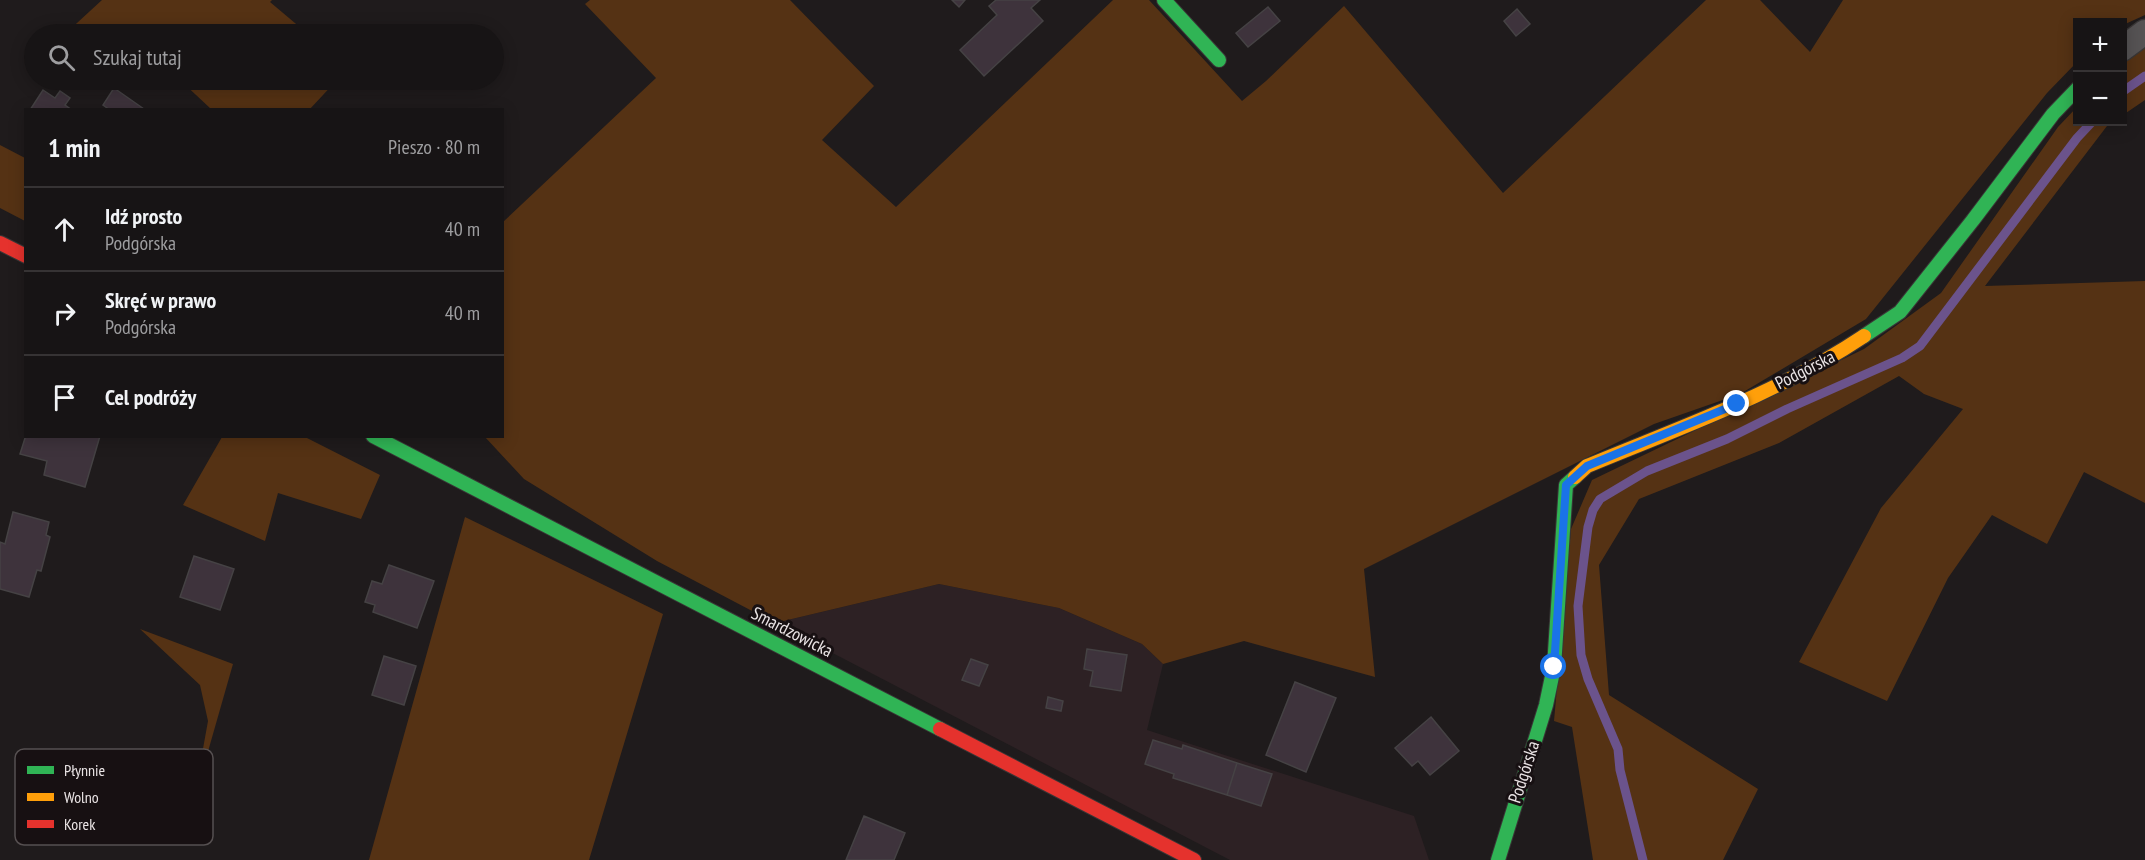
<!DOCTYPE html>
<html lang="pl">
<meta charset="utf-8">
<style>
:root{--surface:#171415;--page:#242122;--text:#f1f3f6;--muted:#9e9ea0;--line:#363334}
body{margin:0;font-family:"PT Sans Narrow",sans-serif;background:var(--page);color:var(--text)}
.controls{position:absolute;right:18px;top:18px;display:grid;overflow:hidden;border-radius:0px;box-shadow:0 3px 15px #0003}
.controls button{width:54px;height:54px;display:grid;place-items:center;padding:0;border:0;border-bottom:2px solid var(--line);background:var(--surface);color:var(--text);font:30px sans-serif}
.stop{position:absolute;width:18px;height:18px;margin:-14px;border:4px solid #1a73e8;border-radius:50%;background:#fff}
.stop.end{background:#1a73e8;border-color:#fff;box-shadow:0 2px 6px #0008}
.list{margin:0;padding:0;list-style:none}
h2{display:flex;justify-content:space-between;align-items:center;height:78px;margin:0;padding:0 24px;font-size:26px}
h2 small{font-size:20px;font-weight:400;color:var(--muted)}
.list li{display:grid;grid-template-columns:39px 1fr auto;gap:18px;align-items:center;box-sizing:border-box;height:84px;padding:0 24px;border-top:2px solid var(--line)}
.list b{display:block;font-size:22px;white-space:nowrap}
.list p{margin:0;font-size:20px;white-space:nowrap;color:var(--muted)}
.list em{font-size:20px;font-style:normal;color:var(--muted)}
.icon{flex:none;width:33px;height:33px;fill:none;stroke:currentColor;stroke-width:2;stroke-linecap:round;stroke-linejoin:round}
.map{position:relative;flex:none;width:2145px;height:860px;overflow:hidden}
.search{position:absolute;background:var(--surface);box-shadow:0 3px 15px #0003;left:24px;top:24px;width:480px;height:66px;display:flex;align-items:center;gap:15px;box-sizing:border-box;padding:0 21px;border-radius:33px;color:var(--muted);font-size:22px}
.panel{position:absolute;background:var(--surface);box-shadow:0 3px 15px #0003;left:24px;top:108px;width:480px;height:330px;border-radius:0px}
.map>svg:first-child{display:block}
.built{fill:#2d2124}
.green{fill:#553214}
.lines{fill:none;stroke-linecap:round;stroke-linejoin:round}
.stream{stroke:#6b538c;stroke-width:9}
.building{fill:#3e333c;stroke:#454244;stroke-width:1.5}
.street-casing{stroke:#393636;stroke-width:27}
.fast-casing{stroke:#393636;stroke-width:16}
.slow-casing{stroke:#393636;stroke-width:16}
.jam-casing{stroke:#393636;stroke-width:16}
.street{stroke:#565354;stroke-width:24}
.fast{stroke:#30b455;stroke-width:14}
.slow{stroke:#ff9f0a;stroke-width:14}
.jam{stroke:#e5322d;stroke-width:14}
.route{stroke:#1a73e8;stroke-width:8}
.labels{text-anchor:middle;stroke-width:6;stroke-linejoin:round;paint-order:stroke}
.street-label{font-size:18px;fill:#eae4e5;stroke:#171012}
.key{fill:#171012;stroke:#565051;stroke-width:1.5}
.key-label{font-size:16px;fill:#eae4e5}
</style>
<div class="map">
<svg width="2145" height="860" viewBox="0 0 2145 860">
<rect width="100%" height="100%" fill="#1f1b1c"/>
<!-- built -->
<path class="built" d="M939,584L1059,608L1142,644L1163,664L1147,730L1414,816L1429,860H1230L775,623Z"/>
<!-- green -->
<path class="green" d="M102,0H272L270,2L308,34H65Z
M590,0H790L874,86L822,140L896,207L1113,0H1149L1242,101L1266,81L1344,6L1503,193L1706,0H1760L1810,52L1843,0H2145V15L2123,25L2122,22H2078L2077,62L2047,93L1866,319L1740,394L1654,424L1364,569L1375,677L1244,641L1163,664L1142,644L1059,608L939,584L775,623L657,561L524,479L485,437L502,436L503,222L656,78L585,4Z
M2145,45V100L2123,115V63L2135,51Z
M180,80H337L309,110L211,109Z
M2077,107L2078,122H2113L2107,126L1985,286L2145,281V503L2084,472L2047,544L1992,515L1948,578L1887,701L1799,662L1881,508L1963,409L1924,394L1899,376L1779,443L1639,499L1599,565L1609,695L1758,789L1723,860H1593L1572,727L1554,721L1571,529L1592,480L1864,349L1941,293L2058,127Z
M0,145L25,158V221L0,208Z
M222,437H305L380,475L361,519L278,493L265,541L183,505Z
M465,517L663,614L589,860H369Z
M140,629L233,664L193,804L208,721L200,685Z"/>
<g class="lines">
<!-- stream -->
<path class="stream" d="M2122,92L2145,76
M1643,860L1620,770L1618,749L1588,679L1581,655L1578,606L1588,527L1593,510L1600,499L1647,471L1727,439L1787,409L1902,358L1920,346L2077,138L2092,122"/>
</g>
<!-- building -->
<path class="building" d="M952,0H965L959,7Z
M996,0H1040L1031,8L1043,21L984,76L960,50L997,15L989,6Z
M1268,7L1280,21L1248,47L1236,33Z
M1517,9L1530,24L1516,36L1504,21Z
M114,88L144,109L143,110H110L103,105Z
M43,90L55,98L60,91L70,98L65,105L72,110H30Z
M26,435V436H100L85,487L44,475L47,461L20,454Z
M13,512L49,522L46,535L50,537L41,571L37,570L29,597L0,589V542L5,544Z
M194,556L234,569L220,610L180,597Z
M389,565L434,581L417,628L373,612L375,605L365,602L372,581L382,584Z
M1087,649L1127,655L1121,691L1090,686L1093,671L1084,669Z
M384,656L416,666L404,705L372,695Z
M971,659L988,665L979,686L962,680Z
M1295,682L1336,698L1306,772L1266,755Z
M1048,697L1063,701L1061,711L1046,708Z
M1431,717L1459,751L1430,775L1418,761L1412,766L1395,748Z
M1153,740L1182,749L1183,745L1237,763L1227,795L1173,778L1174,774L1145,764Z
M1237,763L1272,774L1261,806L1227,795Z
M864,816L905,833L894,860H846Z"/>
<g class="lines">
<!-- street casing -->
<g class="street-casing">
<path id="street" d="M2122,49L2145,32"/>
</g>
<!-- fast casing -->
<g class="fast-casing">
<path id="fast" d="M1164,0L1219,60
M1864,336L1900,312L1973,220L2053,114L2078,88
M373,436L940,729
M1498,860L1546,705L1554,667L1566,485L1575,477"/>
</g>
<!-- slow casing -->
<g class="slow-casing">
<path id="slow" d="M1575,477L1587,466C1681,427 1779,393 1864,336"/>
</g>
<!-- jam casing -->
<g class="jam-casing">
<path id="jam" d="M0,243L26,256
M940,729L1194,860"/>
</g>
<!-- street -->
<use href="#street" class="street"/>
<!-- fast -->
<use href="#fast" class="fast"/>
<!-- slow -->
<use href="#slow" class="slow"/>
<!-- jam -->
<use href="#jam" class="jam"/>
</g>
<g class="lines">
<!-- route -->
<path class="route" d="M1554,667L1566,485L1587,466L1737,404"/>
</g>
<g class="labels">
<!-- street labels -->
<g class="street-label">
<text transform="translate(1805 370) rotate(-27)" y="6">Podgórska</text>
<text transform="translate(792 632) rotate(27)" y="6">Smardzowicka</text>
<text transform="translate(1524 772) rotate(-72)" y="6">Podgórska</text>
</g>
</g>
<!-- legend -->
<rect x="15" y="749" width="198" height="96" rx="9" class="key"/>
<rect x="27" y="766" width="27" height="8" fill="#30b455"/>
<rect x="27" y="793" width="27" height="8" fill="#ff9f0a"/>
<rect x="27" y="820" width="27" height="8" fill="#e5322d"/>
<g class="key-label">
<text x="64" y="776">Płynnie</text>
<text x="64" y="803">Wolno</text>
<text x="64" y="830">Korek</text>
</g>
</svg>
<div class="controls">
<button>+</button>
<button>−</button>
</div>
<div class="stop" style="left:1554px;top:667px"></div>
<div class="stop end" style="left:1737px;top:404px"></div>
<div class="search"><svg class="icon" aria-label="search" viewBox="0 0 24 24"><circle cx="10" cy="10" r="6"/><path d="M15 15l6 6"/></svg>Szukaj tutaj</div>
<section class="panel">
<h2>1 min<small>Pieszo · 80 m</small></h2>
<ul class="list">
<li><svg class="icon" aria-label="ahead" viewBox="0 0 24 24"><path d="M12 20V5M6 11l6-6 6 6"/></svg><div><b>Idź prosto</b><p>Podgórska</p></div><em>40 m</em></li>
<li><svg class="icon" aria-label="right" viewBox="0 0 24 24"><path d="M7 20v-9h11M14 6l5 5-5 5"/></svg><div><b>Skręć w prawo</b><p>Podgórska</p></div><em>40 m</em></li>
<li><svg class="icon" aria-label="arrive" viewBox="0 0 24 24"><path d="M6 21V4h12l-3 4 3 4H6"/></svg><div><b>Cel podróży</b></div></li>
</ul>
</section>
</div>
